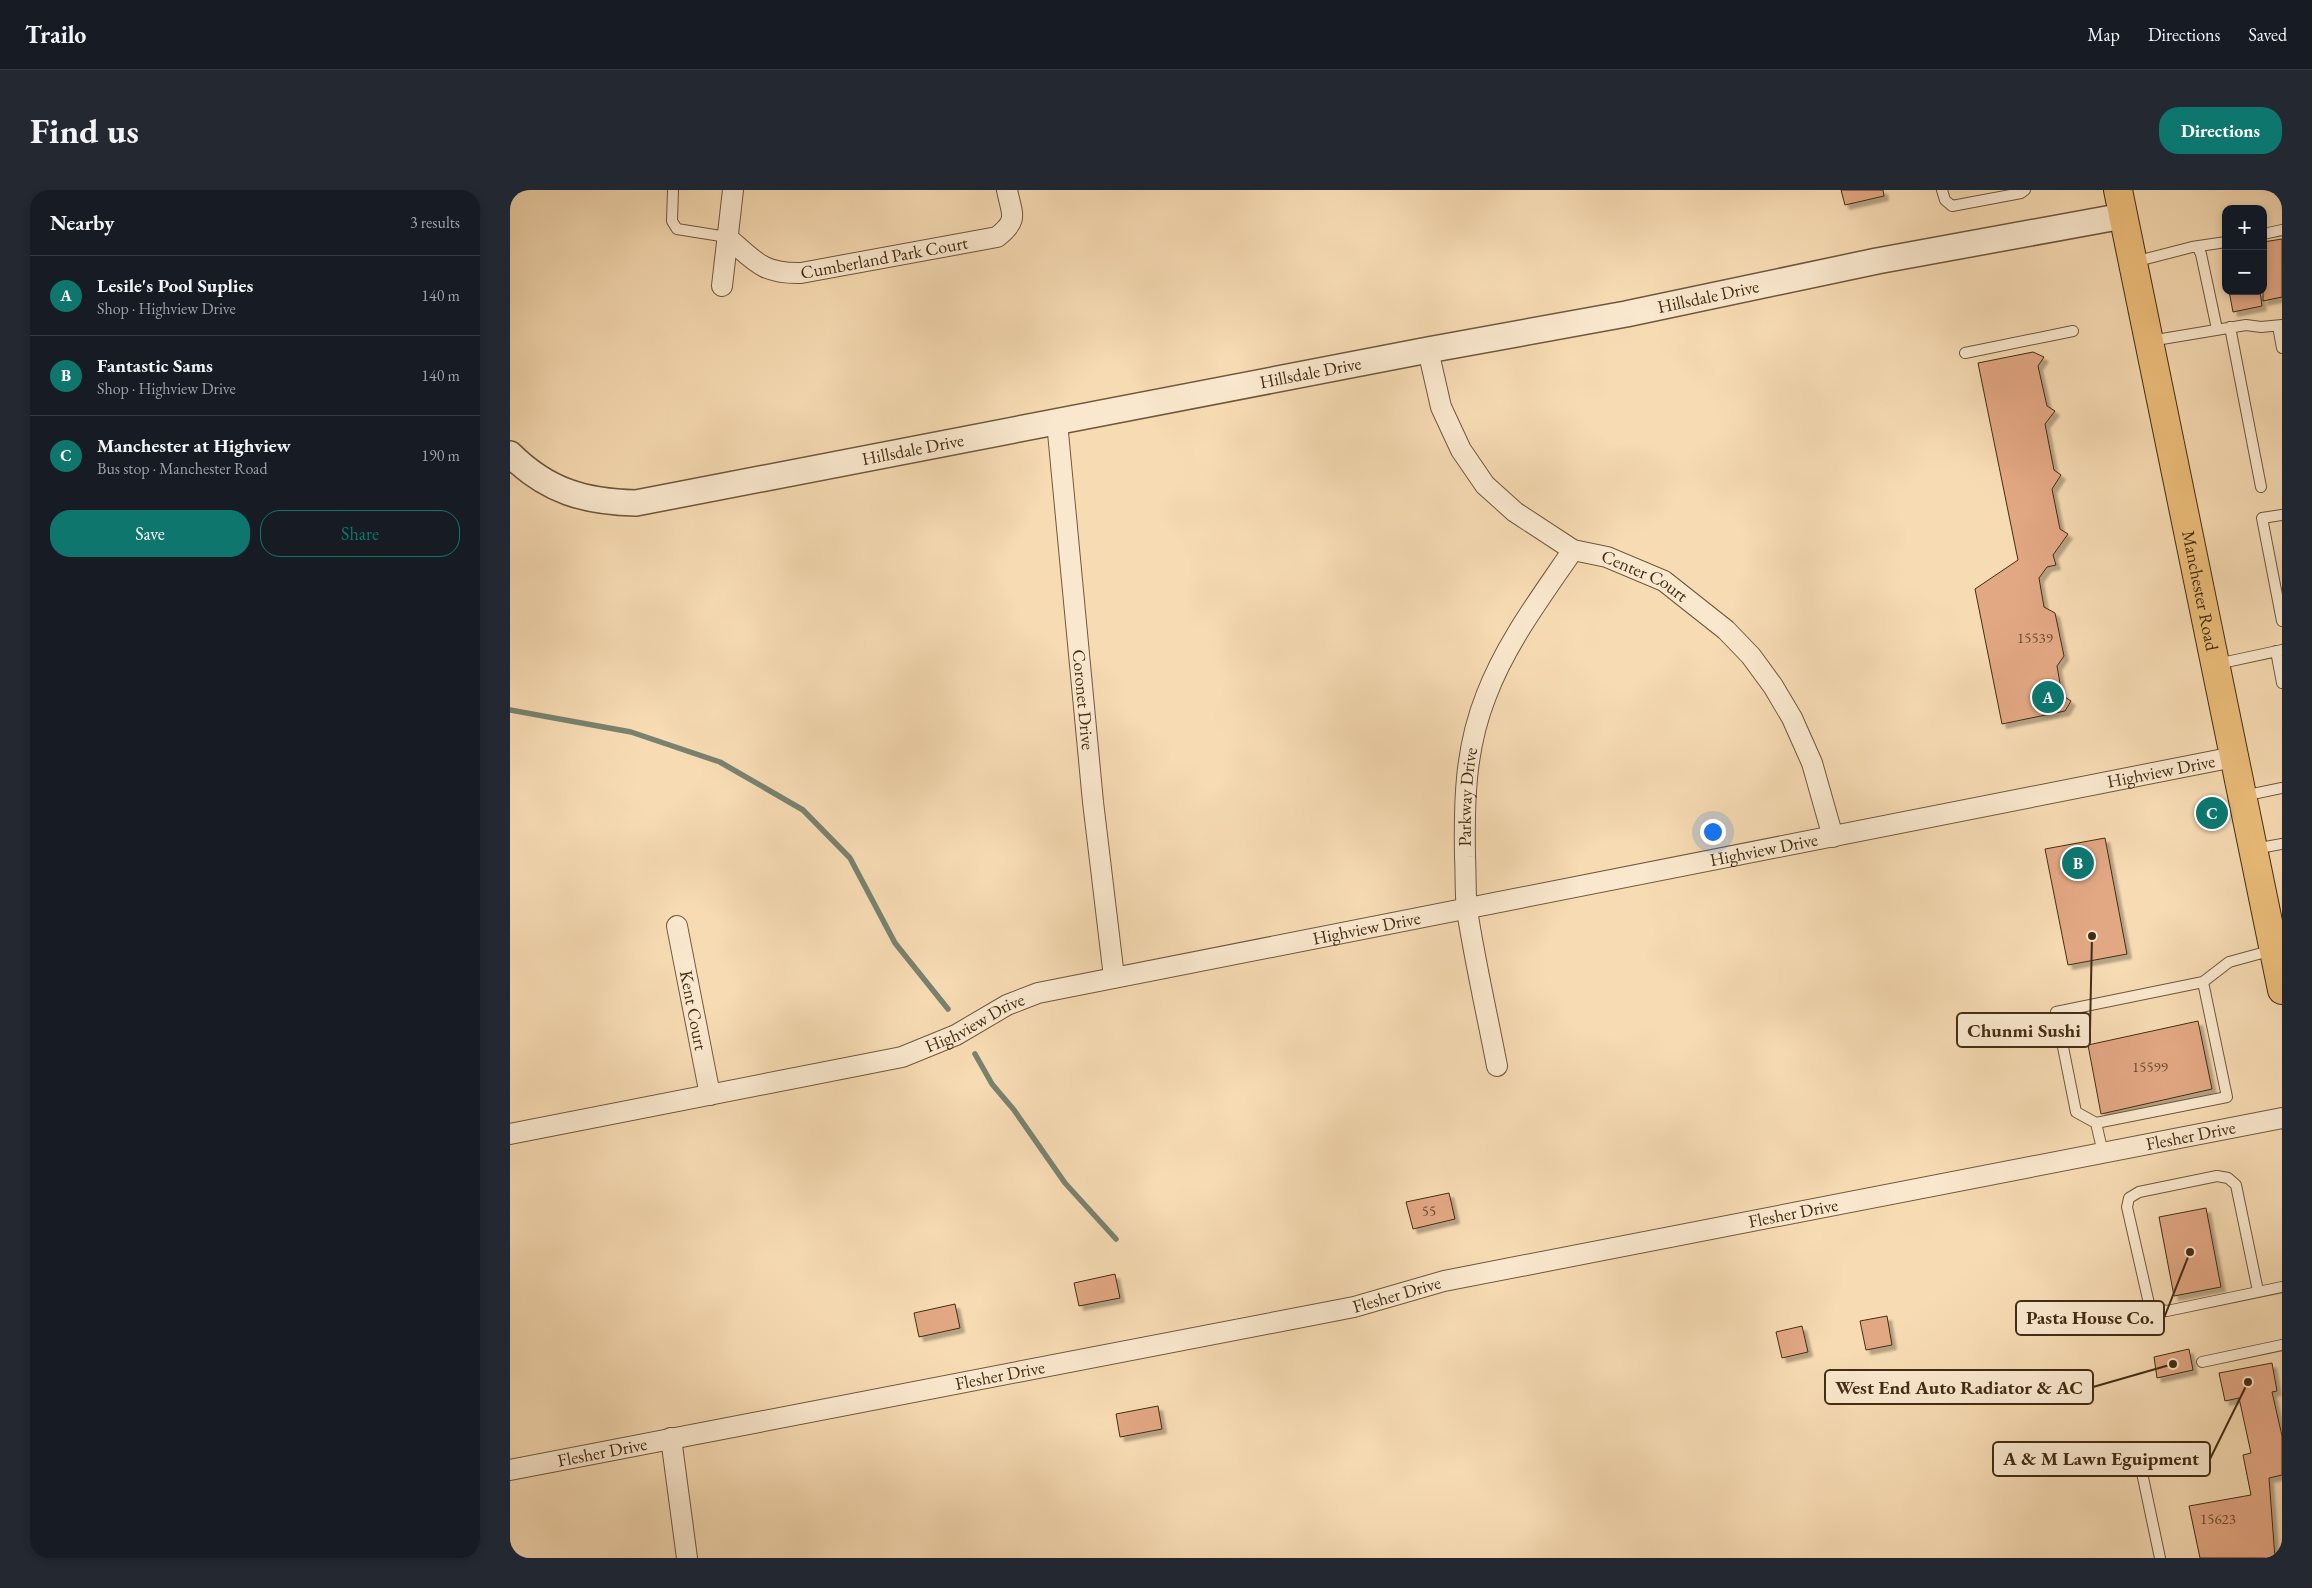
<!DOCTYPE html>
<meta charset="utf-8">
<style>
:root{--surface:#171b24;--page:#242831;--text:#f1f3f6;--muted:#9ea1a6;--line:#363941;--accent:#0f766e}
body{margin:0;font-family:"EB Garamond",serif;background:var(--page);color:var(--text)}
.controls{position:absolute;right:15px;top:15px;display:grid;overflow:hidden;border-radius:10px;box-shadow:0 2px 8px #0003}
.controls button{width:45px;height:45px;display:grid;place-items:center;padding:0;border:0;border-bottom:1px solid var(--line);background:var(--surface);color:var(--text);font:25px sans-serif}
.you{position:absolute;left:1202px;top:641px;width:18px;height:18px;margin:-12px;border:4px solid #fff;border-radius:50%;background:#1a73e8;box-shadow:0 0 0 8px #1a73e833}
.badge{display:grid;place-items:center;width:32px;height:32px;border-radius:50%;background:var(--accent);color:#fff;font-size:16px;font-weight:700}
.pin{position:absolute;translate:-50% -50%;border:2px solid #fff;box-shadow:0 1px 5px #0006}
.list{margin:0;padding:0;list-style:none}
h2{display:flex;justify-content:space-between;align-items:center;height:65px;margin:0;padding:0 20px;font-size:21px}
h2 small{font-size:16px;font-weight:400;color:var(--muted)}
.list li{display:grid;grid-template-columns:32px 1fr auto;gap:15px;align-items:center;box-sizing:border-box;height:80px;padding:0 20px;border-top:1px solid var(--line)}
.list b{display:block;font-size:19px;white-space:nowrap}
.list p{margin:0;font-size:16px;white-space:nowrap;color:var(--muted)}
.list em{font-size:16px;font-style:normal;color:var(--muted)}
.actions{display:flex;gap:10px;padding:15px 20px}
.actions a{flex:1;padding:11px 0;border:1px solid var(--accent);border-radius:20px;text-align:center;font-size:18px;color:var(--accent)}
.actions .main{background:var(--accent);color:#fff}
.map{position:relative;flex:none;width:1772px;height:1368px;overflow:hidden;border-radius:20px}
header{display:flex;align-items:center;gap:30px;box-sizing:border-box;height:70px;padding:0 25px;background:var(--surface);border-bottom:1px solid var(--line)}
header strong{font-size:24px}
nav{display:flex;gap:28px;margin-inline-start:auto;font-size:18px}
.intro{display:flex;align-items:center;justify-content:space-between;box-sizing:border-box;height:120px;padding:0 30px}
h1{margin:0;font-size:35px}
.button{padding:12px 22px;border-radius:20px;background:var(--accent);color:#fff;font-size:18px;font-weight:700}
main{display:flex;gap:30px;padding:0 30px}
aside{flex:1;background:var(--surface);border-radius:20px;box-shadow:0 2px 8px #0003}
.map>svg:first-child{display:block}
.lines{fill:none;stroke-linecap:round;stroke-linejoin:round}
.stream{stroke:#79826f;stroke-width:5.5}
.building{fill:#e2a783;stroke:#422d14;filter:url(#shadow)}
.service-casing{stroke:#6f583c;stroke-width:12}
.minor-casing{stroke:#6f583c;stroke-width:22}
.tertiary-casing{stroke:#6f583c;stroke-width:28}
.trunk-casing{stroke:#422d14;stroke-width:30}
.service{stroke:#fae8ce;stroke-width:10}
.minor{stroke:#fae8ce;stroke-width:20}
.tertiary{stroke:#fae8ce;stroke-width:25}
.trunk{stroke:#ecbe7a;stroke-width:28}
.labels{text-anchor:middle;stroke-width:5;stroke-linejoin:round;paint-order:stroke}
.number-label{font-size:15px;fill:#6a4c30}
.street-label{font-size:18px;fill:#422d14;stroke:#fae8ce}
.leader{fill:none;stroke:#422d14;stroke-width:2}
.callout-dot{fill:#422d14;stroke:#fae8ce;stroke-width:2}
.callout{fill:#fae8ce;stroke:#422d14;stroke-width:2}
.callout-label{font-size:19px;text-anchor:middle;font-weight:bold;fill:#422d14}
</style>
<header>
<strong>Trailo</strong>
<nav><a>Map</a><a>Directions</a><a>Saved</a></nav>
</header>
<div class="intro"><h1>Find us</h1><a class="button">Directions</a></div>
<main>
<aside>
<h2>Nearby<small>3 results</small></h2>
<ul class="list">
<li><span class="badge">A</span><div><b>Lesile's Pool Suplies</b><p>Shop · Highview Drive</p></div><em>140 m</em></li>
<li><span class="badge">B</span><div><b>Fantastic Sams</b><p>Shop · Highview Drive</p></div><em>140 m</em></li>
<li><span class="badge">C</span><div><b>Manchester at Highview</b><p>Bus stop · Manchester Road</p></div><em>190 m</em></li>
</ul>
<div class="actions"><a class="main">Save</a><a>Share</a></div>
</aside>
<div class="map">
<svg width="1772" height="1368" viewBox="0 0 1772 1368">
<defs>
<filter id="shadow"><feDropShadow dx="4.5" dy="4.5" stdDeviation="1" flood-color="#0004"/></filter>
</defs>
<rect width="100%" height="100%" fill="#f7dbb3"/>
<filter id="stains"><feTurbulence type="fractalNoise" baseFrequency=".004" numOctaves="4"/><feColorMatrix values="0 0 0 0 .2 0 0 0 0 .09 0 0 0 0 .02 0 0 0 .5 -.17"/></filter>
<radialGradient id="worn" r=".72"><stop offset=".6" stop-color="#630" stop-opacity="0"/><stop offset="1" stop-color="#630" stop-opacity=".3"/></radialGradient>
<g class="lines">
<!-- stream -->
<path class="stream" d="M0,520L121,542L210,572L293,620L340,668L385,753L438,819
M465,864L482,894L504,920L555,993L606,1049"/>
</g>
<!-- building -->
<path class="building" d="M1331,0H1373L1374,6L1335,15Z
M1772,49V107L1753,111V52Z
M1719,101H1750L1752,116L1723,122Z
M1523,162L1534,167L1528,176L1537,216L1545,221L1535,234L1544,280L1551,285L1542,299L1550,339L1558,344L1543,365L1546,375L1537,377L1529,388L1534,417L1545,423L1554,466L1547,476L1552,505L1561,511L1555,521L1492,534L1465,399L1508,370L1468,173Z
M1595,648L1617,764L1558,775L1535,659Z
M1688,831L1702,899L1591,924L1578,855Z
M939,1003L945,1029L903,1039L896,1012Z
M1696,1018L1711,1097L1664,1106L1649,1027Z
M605,1084L610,1108L569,1116L564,1093Z
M445,1114L450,1138L409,1147L404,1123Z
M1377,1126L1382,1155L1356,1160L1350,1131Z
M1292,1136L1298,1162L1272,1168L1266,1142Z
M1679,1159L1683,1180L1647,1188L1644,1167Z
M1762,1173L1767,1201L1762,1202L1772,1246V1285L1759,1288L1765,1368H1690L1679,1316L1741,1305L1733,1265L1741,1263L1729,1208L1715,1211L1709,1183Z
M648,1216L652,1239L610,1247L606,1224Z"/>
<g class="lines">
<!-- service casing -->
<g class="service-casing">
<path id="service" d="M163,0L162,31L167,39L217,47
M1432,0L1435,10L1442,16L1511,3L1515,0
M1753,44L1772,40
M1688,58L1691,64L1707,139
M1624,72L1682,57L1716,52
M1768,136L1772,158
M1720,137L1751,297
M1640,151L1736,135L1751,137L1772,135
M1455,163L1563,141
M1772,325L1752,328L1772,431
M1766,461L1772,493
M1707,474L1772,460
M1733,606L1772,598
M1744,659L1772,654
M1586,933L1566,922L1546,822L1693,792
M1593,963L1586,933L1717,907L1693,792L1719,772L1763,760
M1748,1101L1726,995L1718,988L1707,986L1629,1002L1619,1008L1617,1017L1640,1118L1657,1121L1772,1097
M1692,1172L1772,1155
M1650,1368L1631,1278L1635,1268L1661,1262"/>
</g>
<!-- minor casing -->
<g class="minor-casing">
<g id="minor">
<path id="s1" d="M217,47C245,71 252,84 291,83L487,47C509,30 502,25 497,0"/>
<path d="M212,96L223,0"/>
<path id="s2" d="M918,160L931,217L951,260L975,295L1005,322L1063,360L1097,367L1154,391L1216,440L1241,466L1263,496L1282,528L1302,573L1323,647"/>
<path id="s3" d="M547,232L583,612L604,787"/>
<path id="s4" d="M167,736L200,905"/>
<path id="s5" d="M987,876C977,824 965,772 957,720C955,702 956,684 955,667C954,611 955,559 976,506C996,453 1031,407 1063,360"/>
<path id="s6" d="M0,944L392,867L446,845L497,815L528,803L1724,567"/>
<path d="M161,1248L177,1368"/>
<path id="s7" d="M0,1280L844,1117L934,1091L1772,928"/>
</g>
</g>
<!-- tertiary casing -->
<g class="tertiary-casing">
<g id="tertiary">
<path id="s8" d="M0,264C37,301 75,312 126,313L918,160L1116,124L1367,71L1613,26"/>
</g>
</g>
<!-- trunk casing -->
<g class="trunk-casing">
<g id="trunk">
<path id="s9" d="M1608,0L1772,800"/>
</g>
</g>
<!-- service -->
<use href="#service" class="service"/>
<!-- minor -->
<use href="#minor" class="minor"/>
<!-- tertiary -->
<use href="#tertiary" class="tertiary"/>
<!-- trunk -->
<use href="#trunk" class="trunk"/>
</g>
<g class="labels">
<!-- number labels -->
<g class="number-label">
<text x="1525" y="453">15539</text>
<text x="1640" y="882">15599</text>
<text x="919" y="1026">55</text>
<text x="1708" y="1334">15623</text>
</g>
<!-- street labels -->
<g class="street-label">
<text dy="6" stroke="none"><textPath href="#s1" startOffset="170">Cumberland Park Court</textPath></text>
<text dy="6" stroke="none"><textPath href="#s8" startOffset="1231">Hillsdale Drive</textPath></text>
<text dy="6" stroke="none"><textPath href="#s8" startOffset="826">Hillsdale Drive</textPath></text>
<text dy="6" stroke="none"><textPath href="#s8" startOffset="421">Hillsdale Drive</textPath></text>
<text dy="6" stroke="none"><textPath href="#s2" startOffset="335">Center Court</textPath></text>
<text dy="6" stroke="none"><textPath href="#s9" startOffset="409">Manchester Road</textPath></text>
<text dy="6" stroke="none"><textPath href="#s3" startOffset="279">Coronet Drive</textPath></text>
<text dy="6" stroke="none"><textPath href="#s6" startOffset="1695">Highview Drive</textPath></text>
<text dy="6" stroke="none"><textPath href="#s5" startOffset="272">Parkway Drive</textPath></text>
<text dy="6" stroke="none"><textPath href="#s6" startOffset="1290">Highview Drive</textPath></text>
<text dy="6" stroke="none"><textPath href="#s6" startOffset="885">Highview Drive</textPath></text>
<text dy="6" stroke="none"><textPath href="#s4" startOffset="86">Kent Court</textPath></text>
<text dy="6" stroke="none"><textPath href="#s6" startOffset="480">Highview Drive</textPath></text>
<text dy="6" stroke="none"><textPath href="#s7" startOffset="1714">Flesher Drive</textPath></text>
<text dy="6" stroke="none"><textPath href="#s7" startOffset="1309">Flesher Drive</textPath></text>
<text dy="6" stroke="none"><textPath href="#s7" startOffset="904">Flesher Drive</textPath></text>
<text dy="6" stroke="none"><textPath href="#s7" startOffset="499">Flesher Drive</textPath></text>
<text dy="6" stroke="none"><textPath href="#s7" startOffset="94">Flesher Drive</textPath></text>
</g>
</g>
<!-- callouts -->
<path class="leader" d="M1582 746L1580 840M1680 1062L1654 1128M1663 1174L1583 1197M1738 1192L1700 1269"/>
<g class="callout-dot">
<circle cx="1582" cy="746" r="5"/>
<circle cx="1680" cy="1062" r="5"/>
<circle cx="1663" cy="1174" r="5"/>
<circle cx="1738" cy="1192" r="5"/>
</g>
<g class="callout">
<rect x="1447" y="823" width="133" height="34" rx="5"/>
<rect x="1506" y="1111" width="148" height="34" rx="5"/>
<rect x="1315" y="1180" width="268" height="34" rx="5"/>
<rect x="1483" y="1252" width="217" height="34" rx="5"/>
</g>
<g class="callout-label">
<text x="1514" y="847">Chunmi Sushi</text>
<text x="1580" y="1134">Pasta House Co.</text>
<text x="1449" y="1204">West End Auto Radiator &amp; AC</text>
<text x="1591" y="1275">A &amp; M Lawn Eguipment</text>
</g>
<rect width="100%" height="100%" filter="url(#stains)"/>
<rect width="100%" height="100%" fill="url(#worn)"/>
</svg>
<div class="controls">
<button>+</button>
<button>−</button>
</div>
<div class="you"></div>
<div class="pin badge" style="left:1538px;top:507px">A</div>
<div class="pin badge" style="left:1568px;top:673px">B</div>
<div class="pin badge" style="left:1702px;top:623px">C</div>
</div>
</main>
